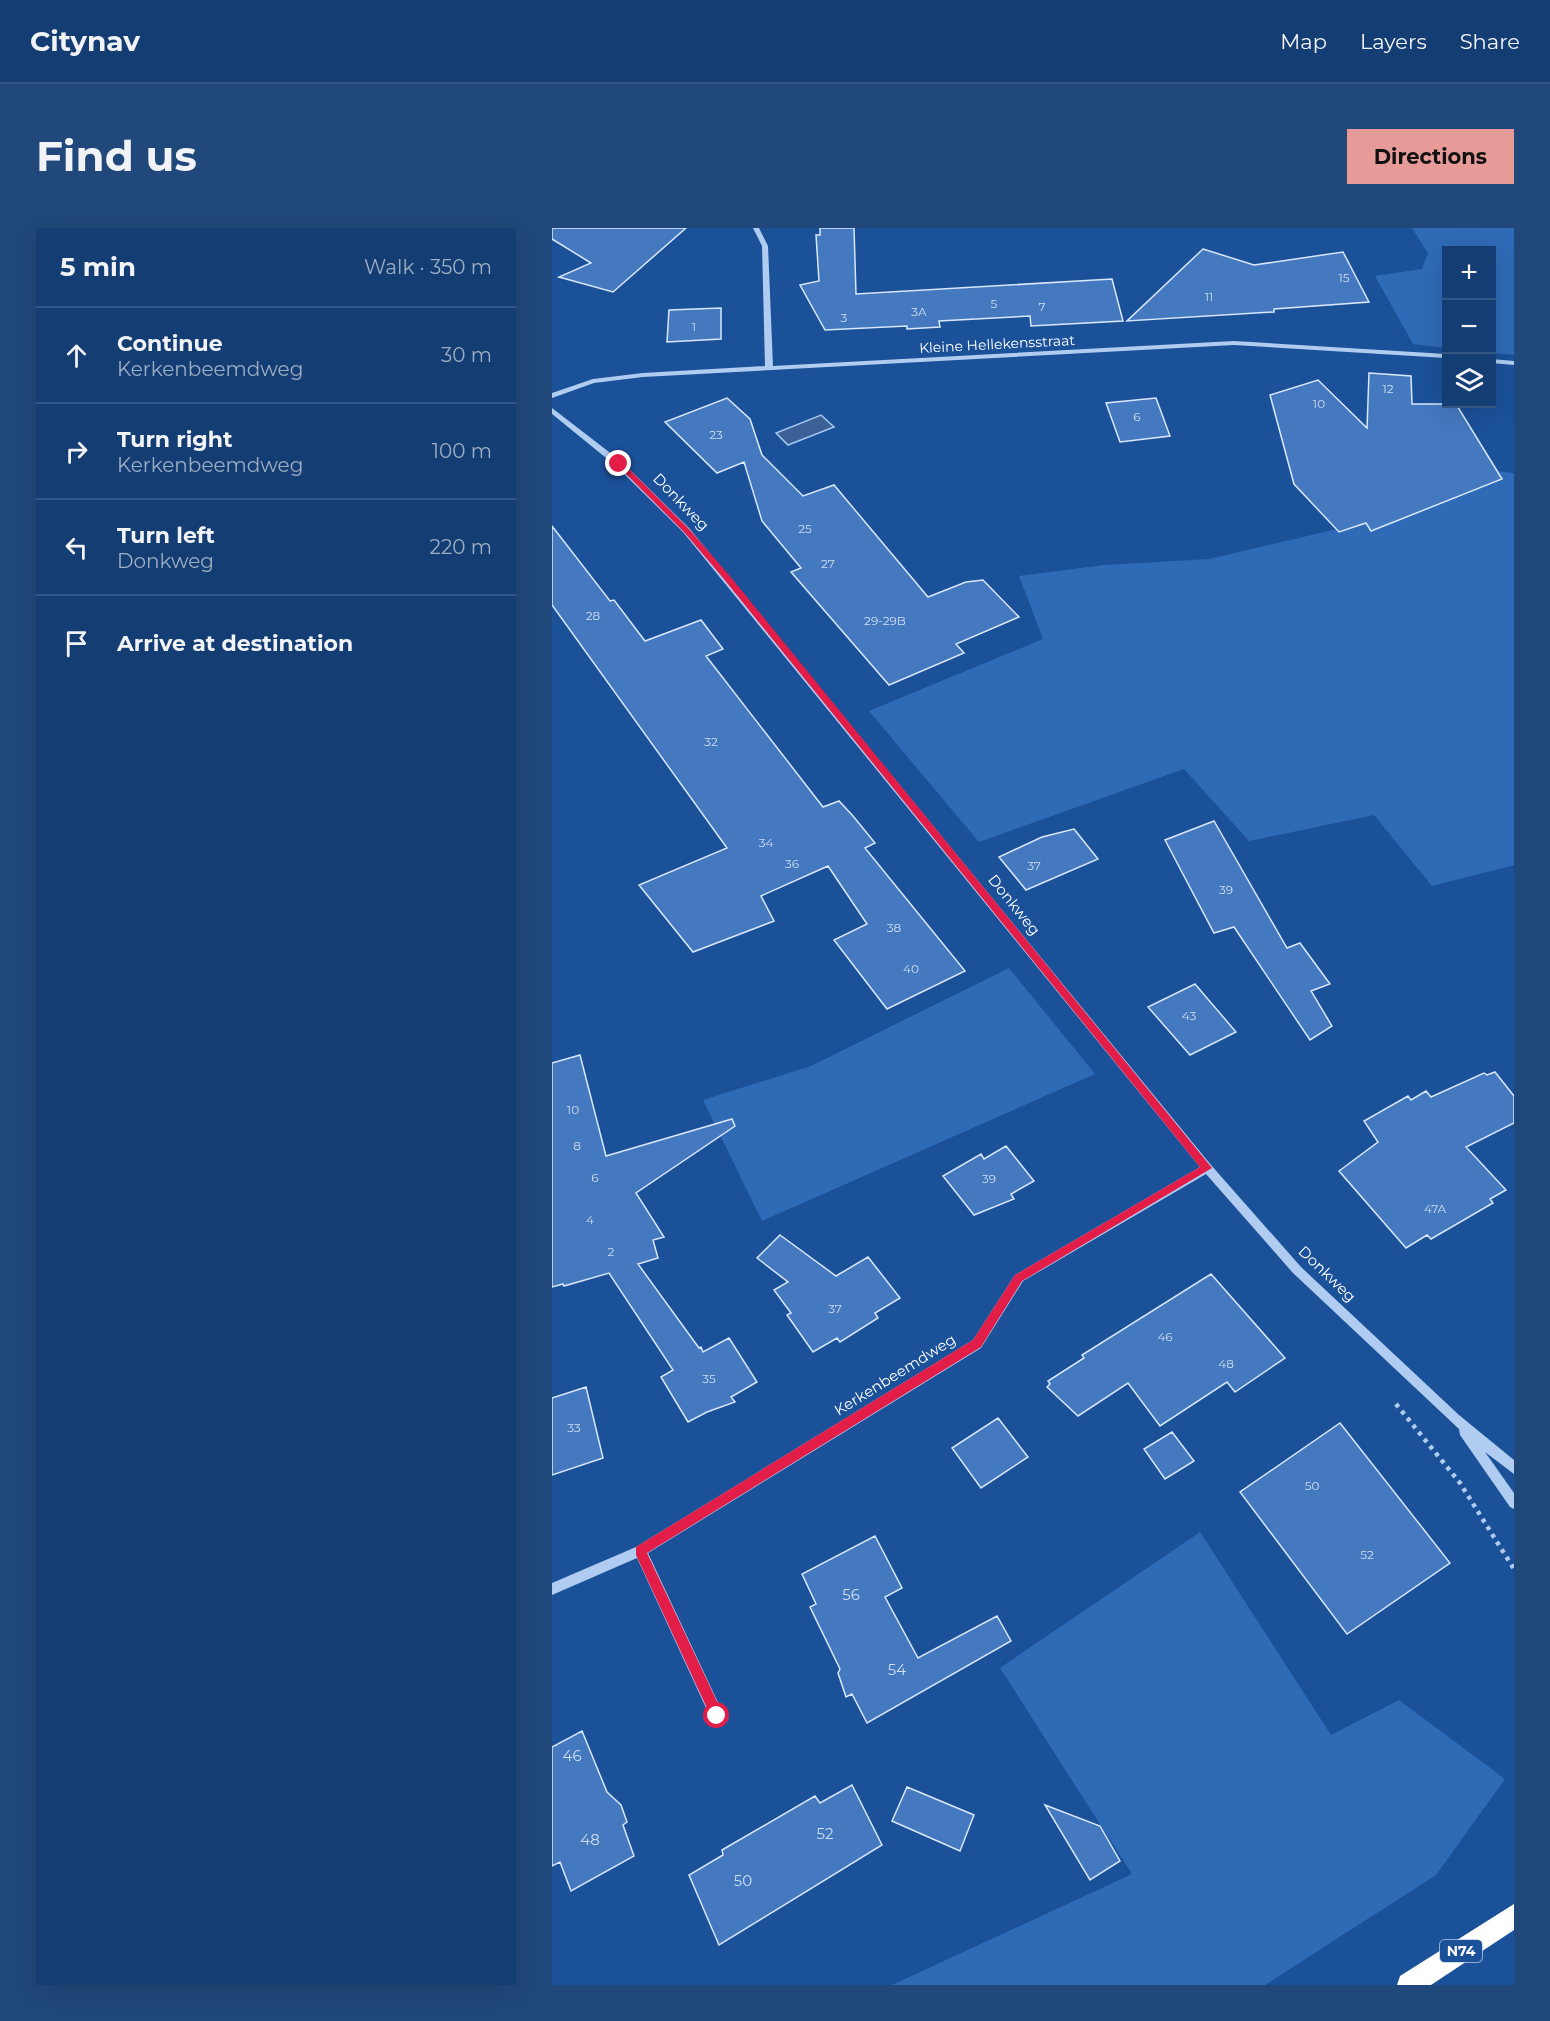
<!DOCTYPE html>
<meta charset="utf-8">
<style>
:root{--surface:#143d73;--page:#21487b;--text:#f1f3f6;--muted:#9daec4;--line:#335685;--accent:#e69b98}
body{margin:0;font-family:Montserrat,sans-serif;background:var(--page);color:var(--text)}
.controls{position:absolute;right:18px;top:18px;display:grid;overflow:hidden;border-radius:0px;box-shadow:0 6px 24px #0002}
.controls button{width:54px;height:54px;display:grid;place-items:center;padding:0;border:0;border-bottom:2px solid var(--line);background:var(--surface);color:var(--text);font:30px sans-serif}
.stop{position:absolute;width:18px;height:18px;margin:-14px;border:4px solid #e11d48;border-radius:50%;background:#fff}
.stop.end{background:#e11d48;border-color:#fff;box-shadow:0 2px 6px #0008}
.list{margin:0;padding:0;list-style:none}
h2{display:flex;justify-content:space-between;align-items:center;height:78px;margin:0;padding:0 24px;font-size:26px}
h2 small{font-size:20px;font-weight:400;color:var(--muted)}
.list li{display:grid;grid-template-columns:39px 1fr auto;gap:18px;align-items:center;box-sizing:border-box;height:96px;padding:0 24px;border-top:2px solid var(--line)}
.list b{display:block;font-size:22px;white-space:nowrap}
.list p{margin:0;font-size:20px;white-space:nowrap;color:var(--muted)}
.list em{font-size:20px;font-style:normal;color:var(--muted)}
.icon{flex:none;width:33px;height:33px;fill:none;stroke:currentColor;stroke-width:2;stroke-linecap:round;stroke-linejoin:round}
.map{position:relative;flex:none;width:962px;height:1757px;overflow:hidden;border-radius:0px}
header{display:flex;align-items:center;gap:36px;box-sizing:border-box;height:84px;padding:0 30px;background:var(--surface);border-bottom:2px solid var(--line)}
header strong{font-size:28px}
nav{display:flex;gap:33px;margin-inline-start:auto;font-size:21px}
.intro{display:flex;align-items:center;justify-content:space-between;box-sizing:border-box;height:144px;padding:0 36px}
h1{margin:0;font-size:42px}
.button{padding:15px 27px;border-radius:0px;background:var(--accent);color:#111;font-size:21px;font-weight:700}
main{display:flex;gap:36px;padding:0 36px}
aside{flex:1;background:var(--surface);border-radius:0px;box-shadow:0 6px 24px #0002}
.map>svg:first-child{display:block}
.green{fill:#2f6ab6}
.water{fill:#3b6196;stroke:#a4c7f2;stroke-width:1.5}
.building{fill:#4479c0;stroke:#d8e7fb;stroke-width:1.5}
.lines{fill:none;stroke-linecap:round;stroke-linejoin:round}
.path{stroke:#b0cdf1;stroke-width:4.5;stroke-dasharray:4 5;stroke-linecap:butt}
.minor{fill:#b0cdf1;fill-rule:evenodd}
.highway{fill:#fff;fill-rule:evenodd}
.route{fill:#e11d48}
.labels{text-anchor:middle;stroke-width:4.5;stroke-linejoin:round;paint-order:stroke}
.number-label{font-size:12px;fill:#d0deef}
.far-street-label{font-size:14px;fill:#fff;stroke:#1b5199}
.shield{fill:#1b5199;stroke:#bbcbe0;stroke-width:1.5}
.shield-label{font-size:14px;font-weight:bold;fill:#fff}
.street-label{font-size:15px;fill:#fff;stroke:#1b5199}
.near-number-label{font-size:15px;fill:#d0deef}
</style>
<header>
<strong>Citynav</strong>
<nav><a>Map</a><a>Layers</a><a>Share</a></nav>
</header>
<div class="intro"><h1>Find us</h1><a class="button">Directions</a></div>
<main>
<aside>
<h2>5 min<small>Walk · 350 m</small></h2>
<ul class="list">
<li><svg class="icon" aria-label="ahead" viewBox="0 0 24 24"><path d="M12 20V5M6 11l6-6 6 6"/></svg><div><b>Continue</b><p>Kerkenbeemdweg</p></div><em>30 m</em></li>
<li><svg class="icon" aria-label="right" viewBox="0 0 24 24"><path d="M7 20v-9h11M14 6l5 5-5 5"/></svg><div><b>Turn right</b><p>Kerkenbeemdweg</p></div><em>100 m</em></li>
<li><svg class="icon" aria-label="left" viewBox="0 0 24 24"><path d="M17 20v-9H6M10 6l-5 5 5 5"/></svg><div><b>Turn left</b><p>Donkweg</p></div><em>220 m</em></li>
<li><svg class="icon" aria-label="arrive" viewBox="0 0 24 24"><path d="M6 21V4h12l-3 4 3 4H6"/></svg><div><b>Arrive at destination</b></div></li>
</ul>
</aside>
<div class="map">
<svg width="962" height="1757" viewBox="0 0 962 1757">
<rect width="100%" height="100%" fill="#1b5199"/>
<!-- green -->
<path class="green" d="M860,0H962V127L940,125L939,22H894V120L861,116L823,48L870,41L876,25Z
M897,238L962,245V637L880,658L822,587L697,613L632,541L427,614L317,483L491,411L467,348L552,337L657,331L858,284L918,265Z
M457,740L543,846L210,993L151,872L259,838Z
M648,1304L779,1507L847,1472L953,1551L884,1647L713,1757H340L580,1646L448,1440Z"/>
<!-- water -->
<path class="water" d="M269,187L282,199L236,217L224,205Z"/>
<!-- building -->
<path class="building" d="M0,0H134L61,64L7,49L39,35L0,11Z
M268,0H302L304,66L560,51L571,93L479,98L478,88L387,93L388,99L355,101V98L273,102L248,57L267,53L264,7H268Z
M651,21L702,37L791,24L817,74L722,81V84L575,93Z
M169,80V111L115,114L117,82Z
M817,145L859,148L860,176H904L950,251L819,303L814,295L787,304L742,256L718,167L766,152L815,200Z
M175,170L198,191L210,227L251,268L282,257L376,369L414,354L431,352L467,389L404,416L412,425L337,457L239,344L249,340L210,293L192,234L165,245L113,194Z
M604,170L618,208L568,214L554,175Z
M0,298L58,373L62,372L93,413L149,392L171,421L154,428L271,579L287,573L301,588L323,615L313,620L413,743L335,781L282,712L315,696L276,638L209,668L222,693L141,724L87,657L175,620L0,377Z
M662,593L735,720L748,715L778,756L759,763L780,798L758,812L682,699L662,705L613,612Z
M522,601L546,631L474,662L447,629L490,609Z
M643,756L684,804L638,827L596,779Z
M28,827L54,928L180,891L183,898L84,965L112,1009L101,1012L106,1030L86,1036L147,1120L149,1119L151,1124L177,1110L205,1154L179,1169L183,1174L155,1184L136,1194L109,1149L121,1142L57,1045L12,1058L11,1056L0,1059V835Z
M943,844L962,868V895L914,919L954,962L938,971L941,975L879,1011L875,1007L854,1020L787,943L826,914L812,893L856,868L859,872L874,863L879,869L932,845L935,847Z
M454,918L482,953L459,966L462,971L422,987L391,948L429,926L432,931Z
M228,1007L284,1048L316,1029L348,1070L323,1085L326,1090L288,1114L285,1110L261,1124L235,1087L239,1085L222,1062L236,1054L205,1030Z
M659,1046L733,1130L683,1164L675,1154L608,1198L576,1155L526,1188L495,1159L498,1156L496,1153L532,1130L530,1127Z
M34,1159L51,1230L0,1247V1170Z
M446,1190L476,1229L429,1260L400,1220Z
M788,1195L898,1335L795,1406L688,1264Z
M620,1204L642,1233L613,1251L592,1221Z
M323,1308L350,1360L333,1369L366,1430L445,1388L459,1413L315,1495L300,1466L294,1469L286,1445L288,1441L258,1379L264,1376L250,1346Z
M30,1503L55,1564L69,1577L75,1594L71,1597L82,1628L19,1663L8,1634L0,1638V1519Z
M300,1557L330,1617L167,1717L137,1647L171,1627L170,1622L263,1568L268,1575Z
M355,1559L422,1587L408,1623L340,1593Z
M493,1577L548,1598L568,1633L538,1652Z"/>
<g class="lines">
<!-- path -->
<path class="path" d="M844,1176L908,1255L962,1341"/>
<!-- minor -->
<path class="minor" d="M201,0H207L216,18L221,138L682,113L894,126V130L682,117L91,149L42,155L0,170V165L41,151L91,145L213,138L210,18Z
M939,131L962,133V137L939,135Z
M0,180L70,234L137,300L659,937L749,1039L907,1187L962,1232V1246L933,1224L962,1265V1281L958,1279L908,1207L907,1201L741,1045L654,946L471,1053L429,1120L96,1325L170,1483L172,1488L170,1493L165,1495L160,1493L85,1330L0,1367V1355L84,1319L421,1112L463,1047L648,939L131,304L64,238L0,186Z"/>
<!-- highway -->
<path class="highway" d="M962,1676V1702L879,1757H845L848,1748Z"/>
</g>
<!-- route -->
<path class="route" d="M65,234H70L137,301L177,347L660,940L470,1053L429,1119L95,1325L170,1484V1493L165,1495L161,1493L84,1327V1319L421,1112L463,1047L648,939L171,350L132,304L65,237Z"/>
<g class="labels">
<!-- number labels -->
<g class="number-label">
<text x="792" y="54">15</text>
<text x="657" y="73">11</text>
<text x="442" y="80">5</text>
<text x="490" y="83">7</text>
<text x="367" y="88">3A</text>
<text x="292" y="94">3</text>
<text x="142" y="103">1</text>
<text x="836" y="165">12</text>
<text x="767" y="180">10</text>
<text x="585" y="193">6</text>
<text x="164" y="211">23</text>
<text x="253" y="305">25</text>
<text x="276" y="340">27</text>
<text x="41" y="392">28</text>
<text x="333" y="397">29-29B</text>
<text x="159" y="518">32</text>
<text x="214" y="619">34</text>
<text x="240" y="640">36</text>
<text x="482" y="642">37</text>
<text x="674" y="666">39</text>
<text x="342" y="704">38</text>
<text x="359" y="745">40</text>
<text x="637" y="792">43</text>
<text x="21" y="886">10</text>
<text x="25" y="922">8</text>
<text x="43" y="954">6</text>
<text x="437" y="955">39</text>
<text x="883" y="985">47A</text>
<text x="38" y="996">4</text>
<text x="59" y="1028">2</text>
<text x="283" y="1085">37</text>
<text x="613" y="1113">46</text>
<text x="674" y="1140">48</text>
<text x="157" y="1155">35</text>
<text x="22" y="1204">33</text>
<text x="760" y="1262">50</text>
<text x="815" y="1331">52</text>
</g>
<!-- far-street labels -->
<g class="far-street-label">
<text transform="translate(445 116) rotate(-3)" y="5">Kleine Hellekensstraat</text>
</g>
<!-- shield labels -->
<rect class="shield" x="888" y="1712" width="42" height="22" rx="4.5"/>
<g class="shield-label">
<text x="909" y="1728">N74</text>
</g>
<!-- street labels -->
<g class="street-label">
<text transform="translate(129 274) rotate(46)" y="5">Donkweg</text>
<text transform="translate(462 677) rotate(51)" y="5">Donkweg</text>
<text transform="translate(775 1046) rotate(44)" y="5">Donkweg</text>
<text transform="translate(343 1147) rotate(-32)" y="5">Kerkenbeemdweg</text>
</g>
<!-- near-number labels -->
<g class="near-number-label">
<text x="299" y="1372">56</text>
<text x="345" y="1447">54</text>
<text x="20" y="1533">46</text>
<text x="273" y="1611">52</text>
<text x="38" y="1617">48</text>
<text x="191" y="1658">50</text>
</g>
</g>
</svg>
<div class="controls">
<button>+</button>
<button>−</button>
<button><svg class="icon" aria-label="layers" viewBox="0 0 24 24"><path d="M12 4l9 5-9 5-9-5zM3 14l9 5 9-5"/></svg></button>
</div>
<div class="stop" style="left:165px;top:1488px"></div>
<div class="stop end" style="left:67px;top:236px"></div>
</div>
</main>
